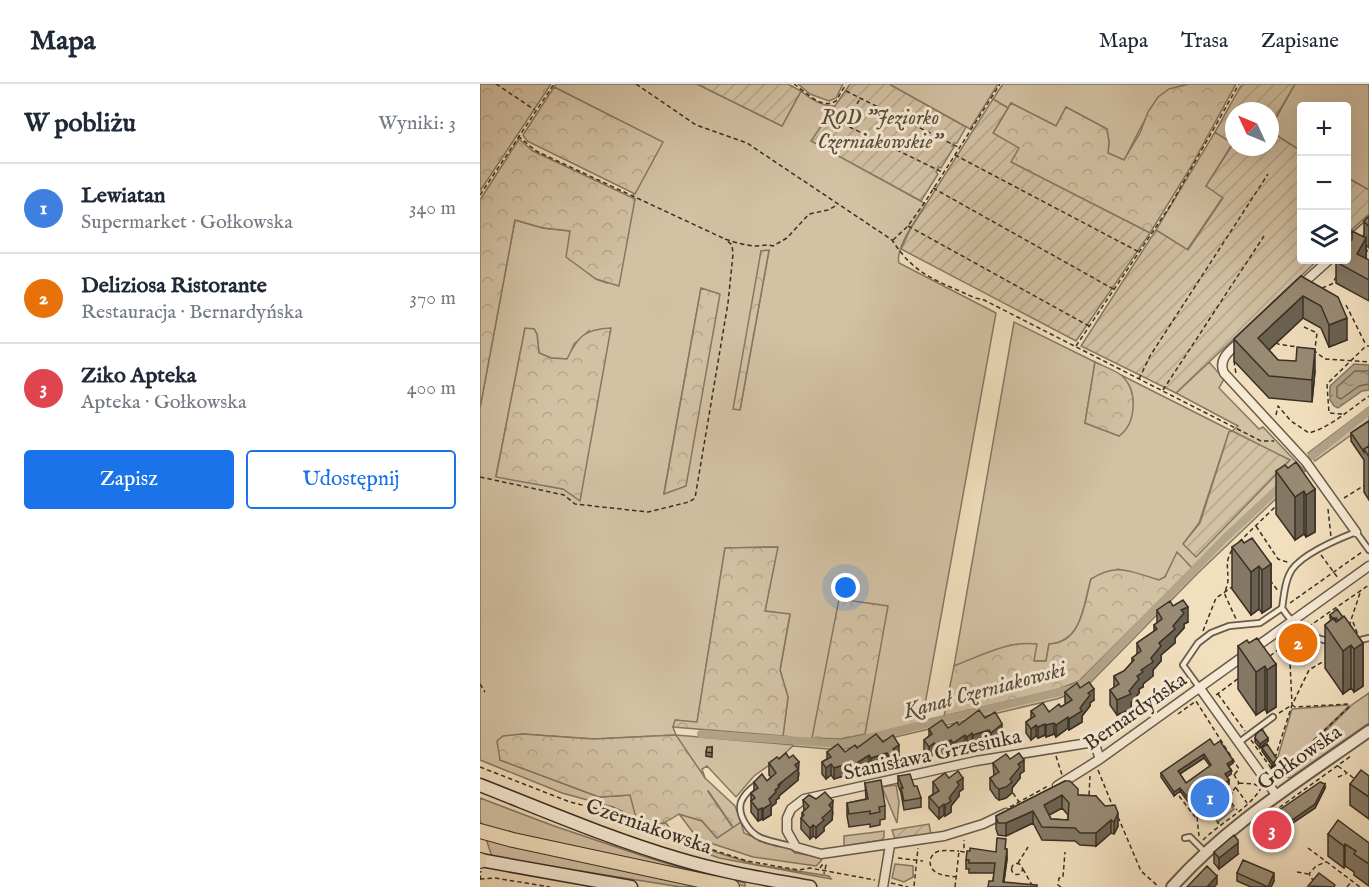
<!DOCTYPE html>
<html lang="pl">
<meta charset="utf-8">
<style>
:root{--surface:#fff;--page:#f6f6f7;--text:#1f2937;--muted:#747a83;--line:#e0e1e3;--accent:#1a73e8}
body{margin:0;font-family:"IM FELL English",serif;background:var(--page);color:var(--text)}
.controls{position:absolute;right:18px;top:18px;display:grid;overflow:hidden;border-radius:6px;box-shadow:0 6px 24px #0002}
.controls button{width:54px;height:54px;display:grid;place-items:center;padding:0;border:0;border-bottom:2px solid var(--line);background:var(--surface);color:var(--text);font:30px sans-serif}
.compass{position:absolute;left:745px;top:18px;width:54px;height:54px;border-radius:50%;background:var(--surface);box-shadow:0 6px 24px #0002;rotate:314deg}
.you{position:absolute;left:366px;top:504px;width:21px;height:21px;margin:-15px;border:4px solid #fff;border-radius:50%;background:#1a73e8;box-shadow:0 0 0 9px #1a73e833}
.badge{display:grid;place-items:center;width:39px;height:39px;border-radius:50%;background:var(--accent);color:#fff;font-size:20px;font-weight:700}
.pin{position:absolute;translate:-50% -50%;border:3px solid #fff;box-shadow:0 2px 6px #0006}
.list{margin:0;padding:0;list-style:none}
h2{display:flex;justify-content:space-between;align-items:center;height:78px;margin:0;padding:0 24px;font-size:26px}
h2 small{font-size:20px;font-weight:400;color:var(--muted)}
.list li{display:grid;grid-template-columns:39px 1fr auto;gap:18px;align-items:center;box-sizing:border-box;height:90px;padding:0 24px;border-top:2px solid var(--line)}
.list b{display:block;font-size:22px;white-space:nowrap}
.list p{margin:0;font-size:20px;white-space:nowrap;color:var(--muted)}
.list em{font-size:20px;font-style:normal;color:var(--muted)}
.actions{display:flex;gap:12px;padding:18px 24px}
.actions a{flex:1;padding:14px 0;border:2px solid var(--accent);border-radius:6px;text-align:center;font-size:21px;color:var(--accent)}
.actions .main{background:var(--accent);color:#fff}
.icon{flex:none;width:33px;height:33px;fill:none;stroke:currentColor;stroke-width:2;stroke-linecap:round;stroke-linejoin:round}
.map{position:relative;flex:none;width:889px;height:803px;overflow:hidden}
header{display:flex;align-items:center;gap:36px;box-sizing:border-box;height:84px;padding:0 30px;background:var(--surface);border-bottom:2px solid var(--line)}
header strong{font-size:28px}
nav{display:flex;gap:33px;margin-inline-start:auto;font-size:21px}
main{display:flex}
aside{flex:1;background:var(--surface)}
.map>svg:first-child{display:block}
.green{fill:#d3c1a4;stroke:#867864;stroke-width:1.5;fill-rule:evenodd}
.forest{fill:url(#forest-crowns);stroke:#867864;stroke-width:1.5}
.garden{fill:url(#garden-furrows);stroke:#867864;stroke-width:1.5}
.water{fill:url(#water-ripples);stroke:#827662;stroke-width:1.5}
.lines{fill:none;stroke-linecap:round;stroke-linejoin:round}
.shore{stroke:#766a58;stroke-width:1.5}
.stream{stroke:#827662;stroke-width:2}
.canal{stroke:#b3a48a;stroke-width:8}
.service-casing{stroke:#675c4b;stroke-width:8}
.minor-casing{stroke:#675c4b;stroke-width:11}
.tertiary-casing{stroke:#675c4b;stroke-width:14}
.secondary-casing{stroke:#393025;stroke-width:15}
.primary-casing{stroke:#393025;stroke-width:16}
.path{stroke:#393025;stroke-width:1.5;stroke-dasharray:4.5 3;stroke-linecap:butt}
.service{stroke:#f7ead5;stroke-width:4.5}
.minor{stroke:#f7ead5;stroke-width:8}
.tertiary{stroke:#f7ead5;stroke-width:10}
.secondary{stroke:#f7ead5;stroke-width:12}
.primary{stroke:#f2dfbe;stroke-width:14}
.wall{fill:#847865;stroke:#393025;stroke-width:1.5;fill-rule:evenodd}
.shaded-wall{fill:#6b6152;stroke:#393025;stroke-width:1.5}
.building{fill:#998b75;stroke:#393025;stroke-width:1.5;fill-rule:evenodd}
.labels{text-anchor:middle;stroke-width:6;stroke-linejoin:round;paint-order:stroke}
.park-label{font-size:21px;font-style:italic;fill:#584d3e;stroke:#f7ead5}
.street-label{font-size:21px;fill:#393025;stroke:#f7ead5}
.water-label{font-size:22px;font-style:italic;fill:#584d3e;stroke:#f7ead5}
</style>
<header>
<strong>Mapa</strong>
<nav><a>Mapa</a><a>Trasa</a><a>Zapisane</a></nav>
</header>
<main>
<aside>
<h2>W pobliżu<small>Wyniki: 3</small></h2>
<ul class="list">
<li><span class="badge" style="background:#3f7fe0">1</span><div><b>Lewiatan</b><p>Supermarket · Gołkowska</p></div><em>340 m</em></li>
<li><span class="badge" style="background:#e8710a">2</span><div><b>Deliziosa Ristorante</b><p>Restauracja · Bernardyńska</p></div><em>370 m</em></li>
<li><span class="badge" style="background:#e0444e">3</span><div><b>Ziko Apteka</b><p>Apteka · Gołkowska</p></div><em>400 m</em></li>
</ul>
<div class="actions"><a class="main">Zapisz</a><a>Udostępnij</a></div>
</aside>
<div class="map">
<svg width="889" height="803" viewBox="0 0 889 803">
<defs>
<pattern id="forest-crowns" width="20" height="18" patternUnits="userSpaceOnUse" patternTransform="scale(1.5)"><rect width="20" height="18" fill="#d3c1a4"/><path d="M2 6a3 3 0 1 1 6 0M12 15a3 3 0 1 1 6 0" fill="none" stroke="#b6a68d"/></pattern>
<pattern id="garden-furrows" width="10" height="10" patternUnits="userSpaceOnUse" patternTransform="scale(1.5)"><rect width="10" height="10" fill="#d3c1a4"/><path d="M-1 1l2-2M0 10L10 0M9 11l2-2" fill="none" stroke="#b6a68d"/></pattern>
<pattern id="water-ripples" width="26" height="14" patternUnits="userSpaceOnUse" patternTransform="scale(1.5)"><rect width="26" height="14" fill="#b3a48a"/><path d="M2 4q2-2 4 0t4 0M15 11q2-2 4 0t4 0" fill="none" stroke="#938671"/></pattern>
</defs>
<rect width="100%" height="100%" fill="#f2dfbe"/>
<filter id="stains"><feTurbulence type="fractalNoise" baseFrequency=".00333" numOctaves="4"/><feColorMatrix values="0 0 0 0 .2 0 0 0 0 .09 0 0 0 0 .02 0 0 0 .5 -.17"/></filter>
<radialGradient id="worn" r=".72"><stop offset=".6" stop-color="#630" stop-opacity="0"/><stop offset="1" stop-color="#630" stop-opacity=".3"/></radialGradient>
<!-- green -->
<path class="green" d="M76,0H217L302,42L321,7C331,16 341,22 354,22L332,57L446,120C437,134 415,164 419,179L516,229L442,637L576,606L599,597L712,484L697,469L685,493L679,496L638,485L611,495C603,522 603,557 569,560L566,577H554L531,561L474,582L534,238L615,278L605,339L639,352C651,343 656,316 650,303C648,299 644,295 641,291L752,347L758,342L696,309L729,278L744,295L739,304L779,345L783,343L825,387L718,489L611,598L601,606L577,615L360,666L313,662L302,672L274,692L256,713L227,682L222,685L225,694L195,651L114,655L42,650L20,676L119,713L150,711L173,741L186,739L189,743L188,748L133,723L82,709L0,676V324L35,136L63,144L90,147L103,184L116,195L127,199L155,115L152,113L182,58L74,3ZM281,167H289L260,326ZM221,204L206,402L184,409ZM45,245H54L57,250L59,269L71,274L88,275L94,260L109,247L83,405L16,392ZM752,347L809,376L703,460L719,439L749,348ZM297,463L285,527L310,531L300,586L308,613L303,652L311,653L313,661L196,651L193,643L196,636L217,639L245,464Z
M318,0H363L356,14L349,17L330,10Z
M409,0H518L490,45Z
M523,0H709C703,2 696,3 691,5C674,11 653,60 644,76L628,69L629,58L627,45L586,23L576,42L531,19L528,24L513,15Z
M815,0H889V106L867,93L866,22H822L821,67L802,55L790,45Z
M735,48L753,59L726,102L743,113L707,166L676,146Z
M889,609V639L810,694L804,692L805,687L873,620Z
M866,621L869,622L803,686L797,688L794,686L812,625Z
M416,701L419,718L417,739L402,703Z
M0,714L74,742L163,772L202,784L265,799V802C246,797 221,803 201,803L12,773L0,736Z
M748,717L754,725L738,738L731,729Z
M199,730L222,737L237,754L261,738L264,749L283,757L309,763L315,769L342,773L341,777L336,782L273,773L218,755Z
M404,747V753L402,756L364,762V752Z
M226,765L273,780L349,792L351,795L239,774L231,771Z
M415,780L433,782V793L424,798L412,794Z"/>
<!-- forest -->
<path class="forest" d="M0,0H71L0,107Z
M709,0H756L709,86L670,149L531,78L513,49L531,19L576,42L586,23L627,45L629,58L628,69L644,76L660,49L668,28L678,13L689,5Z
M74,3L183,58L155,110L47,57L43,51Z
M39,55L53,67L155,115L139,202L116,195L86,173L90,147L63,144L35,136L0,324V116Z
M289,166L260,326L253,325L281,167Z
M221,204L240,210L206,402L184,410Z
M45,244L54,245L57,250L59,269L71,274L87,275C98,252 105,245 131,244L100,417L83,405L16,393Z
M615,278C623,282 634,286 641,291C658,306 657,339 639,352L605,339Z
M889,323V338L835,377L828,369Z
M298,463L285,527L310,530L300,586L308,613L303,652L193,643L195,636L217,638L245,464Z
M697,468L712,484L599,597L576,606L464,632L474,582C500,572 529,556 557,560L554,577H566L569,560C602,559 604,520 611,495C638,478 651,488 679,496L685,493Z
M359,515L408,522L385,650L361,655L332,654Z
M42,650L114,655L196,651L225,694L255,722L261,738L237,754L222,737L199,730C181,742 177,743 156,734L150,711L119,713L20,676L17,657L23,652Z"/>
<!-- garden -->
<path class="garden" d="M217,0H308L321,7L302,42Z
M370,0H409L486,43L477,59H474L472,62L474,63L461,84L459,83L456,88L458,90L441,117L331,57Z
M762,0H815L790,43V27H754V63H790V45L802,55L821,67L822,176H838L696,309L601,262L676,146L708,166L743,114L726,102L753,60L735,48Z
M513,15L528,24L513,49L539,64L531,78L670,149L596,257L421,165L431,144Z
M866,93L889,106V130L867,150Z
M752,347L810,376L716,473L703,460L720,439L749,348Z
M449,740L451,750L415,755L412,746Z"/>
<!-- water -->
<path class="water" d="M874,280L889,281V306L882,307L858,324L854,322L850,316V302Z"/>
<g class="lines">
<!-- shore -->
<path class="shore" d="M889,287H875L857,303V313L861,315L879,302L889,300"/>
<!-- stream -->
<path class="stream" d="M228,707L252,742"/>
<!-- canal -->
<path class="canal" d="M832,372L889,327
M221,650L363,660L592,605L603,599L744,455L803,400"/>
<!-- service casing -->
<g class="service-casing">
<path id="service" d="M848,557C828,553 813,541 802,524C804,513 804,502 809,491C816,472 858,455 876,448L889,466
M877,557L889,554
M719,603L703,581L718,559L731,549L749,542L780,539L802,524
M758,659L793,633
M277,700C270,705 264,710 261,718C257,731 269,749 281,754C291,758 303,760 314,763
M705,754L710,753L725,768"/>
</g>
<!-- minor casing -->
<g class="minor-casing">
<path id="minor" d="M866,160L889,140
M820,202L849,176
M762,256C752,265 737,274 744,289L826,378L876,448
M719,603L797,712
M577,702L620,675L889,482
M526,729L503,740L464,752L341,770L316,763L307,747V734L311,725L324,715L496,677L614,658L620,675
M403,803L410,761"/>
</g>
<!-- tertiary casing -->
<g class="tertiary-casing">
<path id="tertiary" d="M692,803C748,740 820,696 889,647"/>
</g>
<!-- secondary casing -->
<g class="secondary-casing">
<path id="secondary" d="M0,701C66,727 131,755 199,775C242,788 286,795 330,803
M0,776L151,803"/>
</g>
<!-- primary casing -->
<g class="primary-casing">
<path id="primary" d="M0,747L33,756L252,803
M0,777V776"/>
</g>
<!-- path -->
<path class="path" d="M16,0L55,26
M156,0L216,41L267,59L412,156C436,193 457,196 495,214L504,216L781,357H794
M314,0C326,8 341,26 356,17L366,0
M366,7L480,64
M349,33L462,88
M365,39L380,15
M38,52L56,67L245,155C254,158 264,161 274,162C282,162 286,160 293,162L307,154L329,130L348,126L357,121
M475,71L659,168
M453,104L635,206
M0,111L74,0
M428,142L609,242
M413,156L428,142L445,118L520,0
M885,164L889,169
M842,204L852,200L856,193
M866,221L886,261
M824,243L837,249L835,264
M796,258L798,260L817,263
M596,262L690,122L759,0
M833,266L845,275L889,278
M754,277L756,290
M659,295L670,272L788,90
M683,306L784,152
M862,330L849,329L847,300L886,262H889
M796,331L798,322L811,337L829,349C851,343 870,325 889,312
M0,393L84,411L95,420L168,428L209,418L215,414L248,219L253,170L252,161L245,155
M864,414L885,401
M848,425L851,453
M776,442L798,475L810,479
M759,458L796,422
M752,466C745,478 748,483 748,496C748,500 745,506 745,511L756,535
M841,471L858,494
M790,496L798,507
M810,519L882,468
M873,538L878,551
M869,542L881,506
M828,543L889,501
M723,547L736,514L752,503
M809,558L812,620
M790,572L817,551
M0,600L5,608
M738,610L765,647
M736,611L759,594
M799,629L812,621L815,623L869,620
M698,630L716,617L759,685L754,691
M771,656L791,684
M576,672L582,691
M795,674L812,621L829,586L844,577
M792,681L791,685L794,693
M858,682L876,696
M0,683L90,718L130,728L184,753L224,763L267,777L318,786L330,784L395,796
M750,684L759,699L752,708
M618,686L633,723
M795,693L870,622V620
M858,693L866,690
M759,699L774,700L780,703
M756,704L767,719
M533,709L539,718
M609,711L610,692
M699,712L716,734L752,709L746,706
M747,713L757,726
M530,723L568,702
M727,726L739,740
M638,733L661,787L679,803
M717,733L719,752
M775,741L871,672
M723,756C741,738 769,725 781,704
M828,764L880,803
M418,774L443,777
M538,779L548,763
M531.5 785a5.5 5.5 0 1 1 11 0a5.5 5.5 0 1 1-11 0Z
M340,784L342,781H346L344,790
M543,785L553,803
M817,788L828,790
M477,793C470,792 463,792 457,789C447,784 448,770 459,767C465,766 473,767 479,767
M0,795L15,794L70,803
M0,796L1,787
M834,798L829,790L836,782L846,778
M411,799L428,803
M434,802L438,764
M475,803L479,767L484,768V756
M581,803L578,801L579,794L583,793L585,768
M867,803L872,797"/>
<!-- service -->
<use href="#service" class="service"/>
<!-- minor -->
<use href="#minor" class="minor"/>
<!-- tertiary -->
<use href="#tertiary" class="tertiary"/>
<!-- secondary -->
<use href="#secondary" class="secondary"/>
<!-- primary -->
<use href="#primary" class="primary"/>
</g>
<!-- wall -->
<path class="wall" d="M889,132V164L886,161V175L889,176V217L856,199V178L884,153V137Z
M821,192L867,256L849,263L841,244L823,234L789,266L798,276L835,287L832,318L789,314L754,277V255Z
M889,337V416L884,408V376L871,357V349Z
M808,384L835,405V448L826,453L824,450L815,456L796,430V387Z
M764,459L791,480V523L782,529L779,525L771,531L752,505V463Z
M693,522L708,538L704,540V544L695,554V559L681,571V577L673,586V592L663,600V603L659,605V609L651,619V625L637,631L630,621V606L634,603V592L644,587L652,578V574L657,570V559L674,547V541L677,539V526Z
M850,531L863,533L883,559V602L874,608L871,604L863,610L845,584V541L851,536L850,534Z
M813,555L825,561L818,566L813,559Z
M758,562L796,580V623L787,629L785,625L776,631L758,605Z
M600,604L614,616L610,619V622L602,632V638L589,646L588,644L576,653L574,650L566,653L565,651L558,654L556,652L551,656L546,649V638L551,634V627L569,628L581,623L586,620L585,619V608Z
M505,634L522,651L511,660L509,657L493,662L492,660L487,664L485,662L473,670L471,667L464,670H459L456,672L454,670L449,674L444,667V656L449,652V645L468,644Z
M775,654L788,657L780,664L775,658Z
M403,658L419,672L415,675V679L409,683L407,680L391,685L389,682L372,693L370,690L354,695L351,691L346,695L342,690V678L347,675V668H365L377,664Z
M734,661L753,679L749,682L751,690L747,693L749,700L745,703V707L721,724L715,715L709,719L700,707L694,712L681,693V689ZM724,674L730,682L706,699L700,690Z
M232,663V673L226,672V668Z
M782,664L797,679L793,683L782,667Z
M530,675L544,687L540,690V694L532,704V709L526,714L519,716L516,714L510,705V694L514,692L513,679Z
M289,679L319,689L318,696L299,712V714L296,716V719L291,723V731L283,736L282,735L278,737L271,728V709L274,708V698L287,697L291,693L289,691Z
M418,692L434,702L441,714V723L424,726L421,709L418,701Z
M889,692V735L870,721V700Z
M469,694L483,705L479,708V712L471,722V728L465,732L464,731L459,735L449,724V713L453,710V698Z
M585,697L598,711L616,712L638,742L634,750L631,749L616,762L600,761L595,757L562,756L553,739L526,752L518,751L516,745V732ZM582,724L588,731V736L571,735L569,731Z
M385,699L405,722V735L400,736V741L390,743V740L369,743L367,732V719L386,715Z
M845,704L835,724L807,743L812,755L799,763L787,746V742L791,739L789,736V733Z
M336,715L353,728L352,736L344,743V747L336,754L333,752L330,755L321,745V734L322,733V729L324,727L323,716Z
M848,750L889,759V802L874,791V788L865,782L864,784L848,772Z
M526,765L527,775L524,798L513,797L514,789H489V785H486V776Z
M734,768L758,770L739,785L734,779Z
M757,789L794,797L791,803H771L757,797Z"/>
<!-- shaded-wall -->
<path class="shaded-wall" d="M886,154V176L877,170Z
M823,212V234L778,276V254Z
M867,234V256L849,263V241Z
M835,265V287L832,318V296Z
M835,405V448L826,453V411Z
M824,407V450L815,456V413Z
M791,480V523L782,529V486Z
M779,482V525L771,531V488Z
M708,523V538L704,540V544L695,554V559L681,571V577L673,586V592L663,600V603L659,605V609L651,619V625L637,631V616L649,607L657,592L679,559L693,542L701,526Z
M825,558V561L818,566V563Z
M883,559V602L874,608V565Z
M871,561V604L863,610V567Z
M796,580V623L787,629V586Z
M785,582V625L776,631V588Z
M614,605V616L610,619V622L602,632V638L589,646V635L600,624L608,609Z
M588,633V644L576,653V641Z
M574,639V650L566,653V641Z
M522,640V651L511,660V649Z
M565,640V651L558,654V643Z
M556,641V652L551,656V645Z
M509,646V657L493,662V651Z
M492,649V660L487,664V653Z
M485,651V662L473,670V659Z
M788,654V657L780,664V660Z
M471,656V667L464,670V659Z
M459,658V670L456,672V661Z
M454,659V670L449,674V663Z
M419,661V672L415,675V679L409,683V672L413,665Z
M407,669V680L391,685V674Z
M724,670V674L698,691V687Z
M389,671V682L372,693V682Z
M797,675V679L793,683V679Z
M544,676V687L540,690V694L532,704V709L526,714L519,716V705L530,695L538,680Z
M753,676V679L747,684V680Z
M319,678L318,696L299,712V714L296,716V719L291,723V731L283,736V725L289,715L315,681Z
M370,679V690L354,695V684Z
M351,680V691L346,695V684Z
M751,686V690L745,694V690Z
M483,694V705L479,708V712L471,722V728L465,732V721L477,698Z
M749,696V700L743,704V700Z
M845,700V704L835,724L805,744V741Z
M745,703V707L721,724V720Z
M700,704V707L694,712V708Z
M582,711V724L564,734V721Z
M715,711V715L709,719V715Z
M353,717L352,736L344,743V747L336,754V743L349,721Z
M464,720V731L459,735V724Z
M282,724V735L278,737V726Z
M553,727V739L526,752V739Z
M638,729V742L634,750V738Z
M631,736V749L616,762V749Z
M333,741V752L330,755V744Z
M812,751V755L799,763V759Z
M758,759V770L739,785V774Z
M865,760V782L864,784V762Z
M527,765V775L523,803V798Z
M794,789V797L791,803H788Z
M737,792V800L734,803H727Z"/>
<!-- building -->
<path class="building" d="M889,132V143L884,137Z
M872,147L886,154L877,170L889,176V196L856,178L857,176H867V157L872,156Z
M821,192L858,213L867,234L849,241L841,222L823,212L778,254L798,276L816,277L817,263L835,265L832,296L789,292L754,255Z
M889,337V362L884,365V368L871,349Z
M889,362V373L884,365Z
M816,378L835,405L826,411L824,407L815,413L796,387L805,381L808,384Z
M772,454L791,480L782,486L779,482L771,488L752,463L762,456L764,459Z
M703,516L708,523L701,526L704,529L693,542L695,545L679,559L681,562L671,574L673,578L661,586L663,588L657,592L659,595L649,607L651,610L637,616L630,606L639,600L634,592L644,587L654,576L652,574L661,567L657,559L677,545L674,541L682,535L677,526L690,517L693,522Z
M857,525L863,533L858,537L856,534L854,536L850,531Z
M864,532L883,559L874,565L871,561L863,567L845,541L854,534L856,538Z
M820,550L825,558L818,563L813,555Z
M777,554L796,580L787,586L785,582L776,588L758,562L767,556L769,559Z
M609,598L614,605L608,609L610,611L600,624L602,627L589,635L588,633L576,641L574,639L566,641L565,640L558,643L556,641L551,645L546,638L555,632L551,627L563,619L569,628L579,620L581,623L592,616L585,608L597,599L600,604Z
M499,626L505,634L515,628L520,636L522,640L511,649L509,646L493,651L492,649L487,653L485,651L473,659L471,656L464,659L459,658L456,661L454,659L449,663L444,656L452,650L449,645L462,636L468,644L477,638L479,641Z
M782,645L788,654L780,660L775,654L776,650Z
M396,650L403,658L413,651L419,661L413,665L415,668L409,672L407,669L391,674L389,671L372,682L370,679L354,684L351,680L346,684L342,678L351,673L347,668L358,660L365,668L375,661L377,664Z
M730,655L734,661L740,657L753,676L747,680L751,686L745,690L749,696L743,700L745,703L721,720L715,711L709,715L700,704L694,708L681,689ZM724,670L731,681L706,699L698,687Z
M787,660L797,675L793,679L782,664Z
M227,663H232V669L226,668Z
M306,669L309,674L313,671L319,678L315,681L318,685L298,701L299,703L295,706L296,708L289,715L291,720L283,725L282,724L278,726L271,717L275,714L271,709L278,704L274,698L282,690L287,697L296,689L289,679L297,673L299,675Z
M539,669L544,676L538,680L540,683L530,695L532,698L526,703L519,705L516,703L510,694L519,688L513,679L526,670L530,675Z
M881,686L889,692V713L870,700Z
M478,687L483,694L477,698L479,701L469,714L471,717L465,721L464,720L459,724L449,713L459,707L453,698L465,689L469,694Z
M430,690L434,702H437L441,714L424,717L421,704H423L418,692Z
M401,696L405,722L399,723L400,728L390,730V727L369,730L367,719L388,715L385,699Z
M585,697H590L598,705V711L616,712L625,722L635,721L638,729L634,738L631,736L616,749H600L595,744L562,743L553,727L526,739H518L516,732ZM582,711L589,719L588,736L571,735L564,721Z
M840,698L845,700L835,720L805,741L812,751L799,759L787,742L793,738L789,733Z
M345,708L353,717L349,721L352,725L342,734L344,736L336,743L333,741L330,744L321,734L324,731L322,729L329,722L323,716L329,711L336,715Z
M858,736L889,759V780L874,770L876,767L865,760L864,762L848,750Z
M754,751L758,756V759L739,774L734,768Z
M517,754L526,755L525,765H527L523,798L557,801V803H508L509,797H513L515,779H489V776H486L487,767H490V764L516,768Z
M763,776L794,789L788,803L757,789Z
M727,782L737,792L727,803H707Z
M839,789L855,801L854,803L828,802Z"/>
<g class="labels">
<!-- park labels -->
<g class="park-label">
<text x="400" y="40">ROD "Jeziorko<tspan x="400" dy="24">Czerniakowskie"</tspan></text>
</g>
<!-- street labels -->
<g class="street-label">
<text transform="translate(655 627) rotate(-35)" y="7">Bernardyńska</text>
<text transform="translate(452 670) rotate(-12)" y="7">Stanisława Grzesiuka</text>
<text transform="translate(819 673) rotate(-35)" y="7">Gołkowska</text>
<text transform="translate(169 742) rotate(19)" y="7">Czerniakowska</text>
</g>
<!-- water labels -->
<g class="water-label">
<text transform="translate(504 605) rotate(-15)" y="8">Kanał Czerniakowski</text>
</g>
</g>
<rect width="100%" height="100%" filter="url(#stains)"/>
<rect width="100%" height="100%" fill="url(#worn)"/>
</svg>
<div class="controls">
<button>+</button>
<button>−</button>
<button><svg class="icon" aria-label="layers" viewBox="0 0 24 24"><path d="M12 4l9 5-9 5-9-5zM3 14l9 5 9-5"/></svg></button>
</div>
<svg class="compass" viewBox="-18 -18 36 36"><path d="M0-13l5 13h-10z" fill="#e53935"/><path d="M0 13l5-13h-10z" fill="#747a83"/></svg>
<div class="you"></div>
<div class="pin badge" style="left:730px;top:714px;background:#3f7fe0">1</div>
<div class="pin badge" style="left:818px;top:559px;background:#e8710a">2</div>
<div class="pin badge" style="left:792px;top:746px;background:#e0444e">3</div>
</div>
</main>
